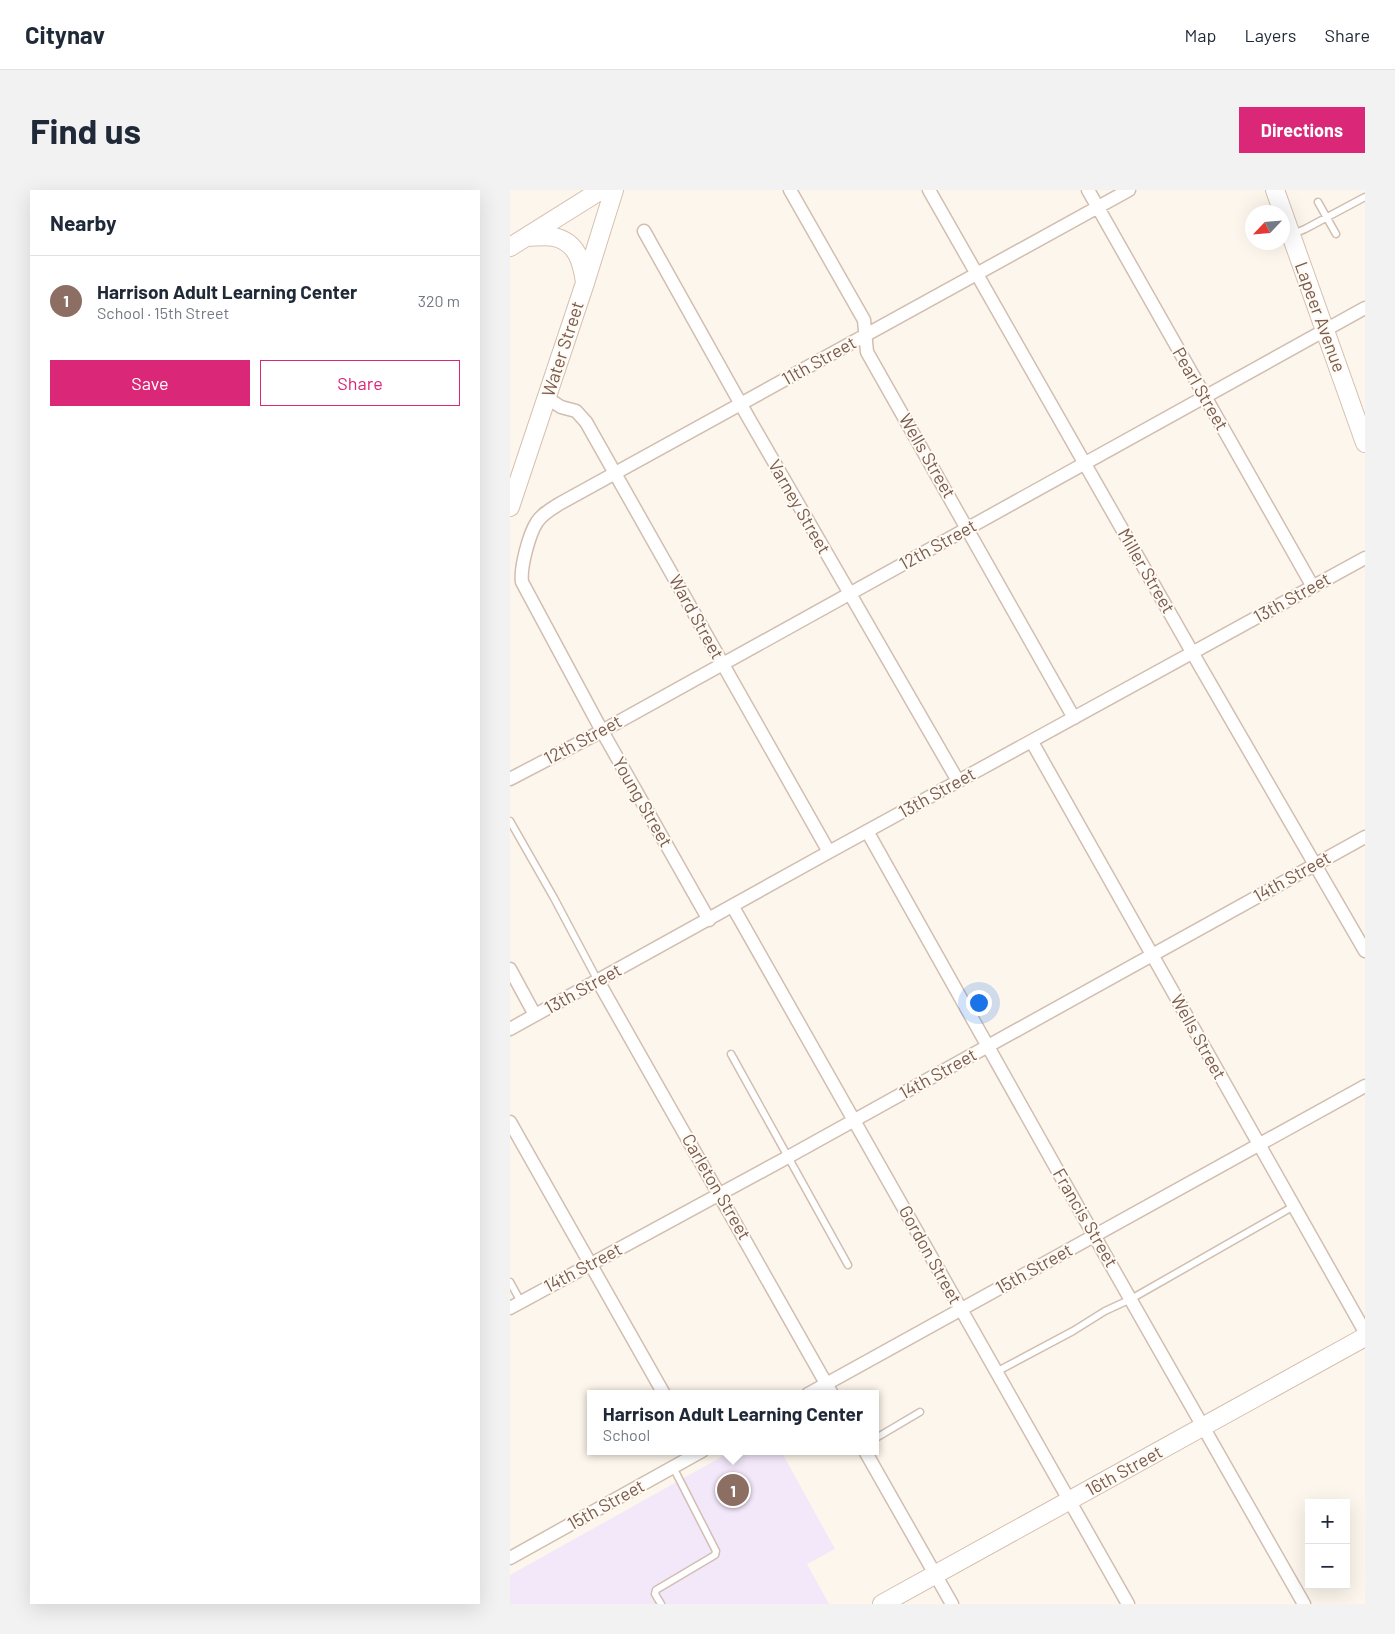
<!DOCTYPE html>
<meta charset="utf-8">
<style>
:root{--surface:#fff;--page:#f2f2f3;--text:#1f2937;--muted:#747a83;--line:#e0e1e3;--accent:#db2777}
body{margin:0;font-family:Barlow,sans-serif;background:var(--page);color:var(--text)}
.controls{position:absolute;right:15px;bottom:15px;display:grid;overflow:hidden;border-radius:0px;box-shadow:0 5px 20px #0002}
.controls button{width:45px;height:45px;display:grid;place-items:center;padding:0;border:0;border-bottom:1px solid var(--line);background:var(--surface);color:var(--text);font:25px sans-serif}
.compass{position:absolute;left:735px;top:15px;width:45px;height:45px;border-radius:50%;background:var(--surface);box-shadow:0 5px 20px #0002;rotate:244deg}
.you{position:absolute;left:468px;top:812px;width:18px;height:18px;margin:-12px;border:4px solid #fff;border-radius:50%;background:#1a73e8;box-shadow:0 0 0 8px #1a73e833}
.badge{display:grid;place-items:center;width:32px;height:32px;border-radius:50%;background:var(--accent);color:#fff;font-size:16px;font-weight:700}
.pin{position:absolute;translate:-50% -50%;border:2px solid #fff;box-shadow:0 1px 5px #0006}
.popup{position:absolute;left:77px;top:1200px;width:292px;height:65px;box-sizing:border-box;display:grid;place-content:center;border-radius:0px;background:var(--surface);filter:drop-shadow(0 1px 4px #0005);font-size:16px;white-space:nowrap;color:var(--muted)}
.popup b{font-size:19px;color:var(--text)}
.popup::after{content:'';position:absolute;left:50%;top:100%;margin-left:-10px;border:10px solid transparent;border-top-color:var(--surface)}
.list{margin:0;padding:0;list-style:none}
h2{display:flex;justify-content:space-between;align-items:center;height:65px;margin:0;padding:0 20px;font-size:21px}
h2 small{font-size:16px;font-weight:400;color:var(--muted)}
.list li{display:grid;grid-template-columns:32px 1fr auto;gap:15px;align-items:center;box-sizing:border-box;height:90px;padding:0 20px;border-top:1px solid var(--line)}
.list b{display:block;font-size:19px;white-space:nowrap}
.list p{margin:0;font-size:16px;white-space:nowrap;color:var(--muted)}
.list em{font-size:16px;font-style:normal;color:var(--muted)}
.actions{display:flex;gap:10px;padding:15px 20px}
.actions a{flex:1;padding:11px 0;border:1px solid var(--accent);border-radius:0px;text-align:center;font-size:18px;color:var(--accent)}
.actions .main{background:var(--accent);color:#fff}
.map{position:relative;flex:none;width:855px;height:1414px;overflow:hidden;border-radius:0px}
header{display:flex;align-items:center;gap:30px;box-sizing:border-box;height:70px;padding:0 25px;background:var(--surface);border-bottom:1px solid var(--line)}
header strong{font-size:24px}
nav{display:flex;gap:28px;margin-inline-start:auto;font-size:18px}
.intro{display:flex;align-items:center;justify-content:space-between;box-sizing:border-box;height:120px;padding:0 30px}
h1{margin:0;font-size:35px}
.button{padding:12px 22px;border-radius:0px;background:var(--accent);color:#fff;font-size:18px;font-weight:700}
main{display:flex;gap:30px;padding:0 30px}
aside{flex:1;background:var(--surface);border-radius:0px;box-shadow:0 5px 20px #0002}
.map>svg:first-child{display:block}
.education{fill:#f3e8fa}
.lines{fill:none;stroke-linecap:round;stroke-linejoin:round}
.lane-casing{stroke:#d1beb0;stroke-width:9}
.street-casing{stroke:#d1beb0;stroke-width:15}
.secondary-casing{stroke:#d6c0b0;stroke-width:20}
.lane{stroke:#fff;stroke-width:6}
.street{stroke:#fff;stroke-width:12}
.secondary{stroke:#fff;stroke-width:18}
.labels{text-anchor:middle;stroke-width:4;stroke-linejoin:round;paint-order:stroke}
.street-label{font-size:18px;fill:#7a5c4d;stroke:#fffaf3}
</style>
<header>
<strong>Citynav</strong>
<nav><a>Map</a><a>Layers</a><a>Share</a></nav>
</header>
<div class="intro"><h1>Find us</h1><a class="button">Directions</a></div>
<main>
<aside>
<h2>Nearby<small></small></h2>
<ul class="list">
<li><span class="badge" style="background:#8d6e63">1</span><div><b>Harrison Adult Learning Center</b><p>School · 15th Street</p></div><em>320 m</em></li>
</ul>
<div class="actions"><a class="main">Save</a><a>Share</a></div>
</aside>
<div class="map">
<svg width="855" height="1414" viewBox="0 0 855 1414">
<rect width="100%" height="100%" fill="#fdf6ec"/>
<!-- education -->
<path class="education" d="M222,1261H271L325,1359L297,1374L319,1414H0V1385Z"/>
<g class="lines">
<!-- lane casing -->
<g class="lane-casing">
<path id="lane" d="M808,12L826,44
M783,44L795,39L855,7
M0,631L44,708L88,791
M221,864L338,1075
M0,1092L11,1112
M486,1182L563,1141L595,1121L621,1109L784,1016
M366,1248L410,1222
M151,1414L145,1404L146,1400L205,1365L206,1361L163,1277"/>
</g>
<!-- street casing -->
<g class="street-casing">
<path id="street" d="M280,0L354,130L357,162L564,528
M419,0L690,476L855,761
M578,0L803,397
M134,41L238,227L448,591
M37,208L51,217L66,221L76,232L319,662
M522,552L855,1142
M0,589L92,541L855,118
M357,641L577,1033L794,1414
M223,717L618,1414
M199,730L92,541L12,392C10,378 19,344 27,332C32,324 41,319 49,314L619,0
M0,779L25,825
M88,791L322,1204
M0,839L319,662L855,368
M0,932L154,1204
M0,1118L278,967L855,647
M298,1204L855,896
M355,1261L442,1414
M0,1368L192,1261"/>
</g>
<!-- secondary casing -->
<g class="secondary-casing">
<path id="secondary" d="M765,0L855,253
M17,47C25,47 36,45 44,47C67,52 72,72 75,92
M0,57L91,0
M0,317L75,93L104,0
M372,1414L855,1147"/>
</g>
<!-- lane -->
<use href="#lane" class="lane"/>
<!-- street -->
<use href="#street" class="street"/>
<!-- secondary -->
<use href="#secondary" class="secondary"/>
</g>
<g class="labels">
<!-- street labels -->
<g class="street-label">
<text transform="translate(810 127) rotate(70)" y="6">Lapeer Avenue</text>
<text transform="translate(53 159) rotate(-72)" y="6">Water Street</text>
<text transform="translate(309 171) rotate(-29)" y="6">11th Street</text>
<text transform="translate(690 199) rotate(60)" y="6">Pearl Street</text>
<text transform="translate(417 266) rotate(60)" y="6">Wells Street</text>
<text transform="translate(289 317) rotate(60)" y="6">Varney Street</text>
<text transform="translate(428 355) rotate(-29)" y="6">12th Street</text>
<text transform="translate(636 381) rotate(60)" y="6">Miller Street</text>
<text transform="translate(782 408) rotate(-29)" y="6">13th Street</text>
<text transform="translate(186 427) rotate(61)" y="6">Ward Street</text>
<text transform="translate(73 550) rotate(-28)" y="6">12th Street</text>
<text transform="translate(427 603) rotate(-29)" y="6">13th Street</text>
<text transform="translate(132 612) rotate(60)" y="6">Young Street</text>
<text transform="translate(782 687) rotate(-29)" y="6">14th Street</text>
<text transform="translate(73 799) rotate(-29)" y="6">13th Street</text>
<text transform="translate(688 847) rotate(61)" y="6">Wells Street</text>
<text transform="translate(428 884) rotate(-29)" y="6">14th Street</text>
<text transform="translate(206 997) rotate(60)" y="6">Carleton Street</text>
<text transform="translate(575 1028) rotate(60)" y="6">Francis Street</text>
<text transform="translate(420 1065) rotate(61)" y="6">Gordon Street</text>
<text transform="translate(73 1078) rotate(-28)" y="6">14th Street</text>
<text transform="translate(524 1079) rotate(-29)" y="6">15th Street</text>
<text transform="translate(614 1281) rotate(-29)" y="6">16th Street</text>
<text transform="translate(96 1315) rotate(-29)" y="6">15th Street</text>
</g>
</g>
</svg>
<div class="controls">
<button>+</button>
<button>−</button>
</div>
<svg class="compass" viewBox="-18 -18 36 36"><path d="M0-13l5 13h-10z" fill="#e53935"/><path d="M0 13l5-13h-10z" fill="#747a83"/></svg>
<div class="you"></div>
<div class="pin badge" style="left:223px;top:1300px;background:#8d6e63">1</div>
<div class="popup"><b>Harrison Adult Learning Center</b>School</div>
</div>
</main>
